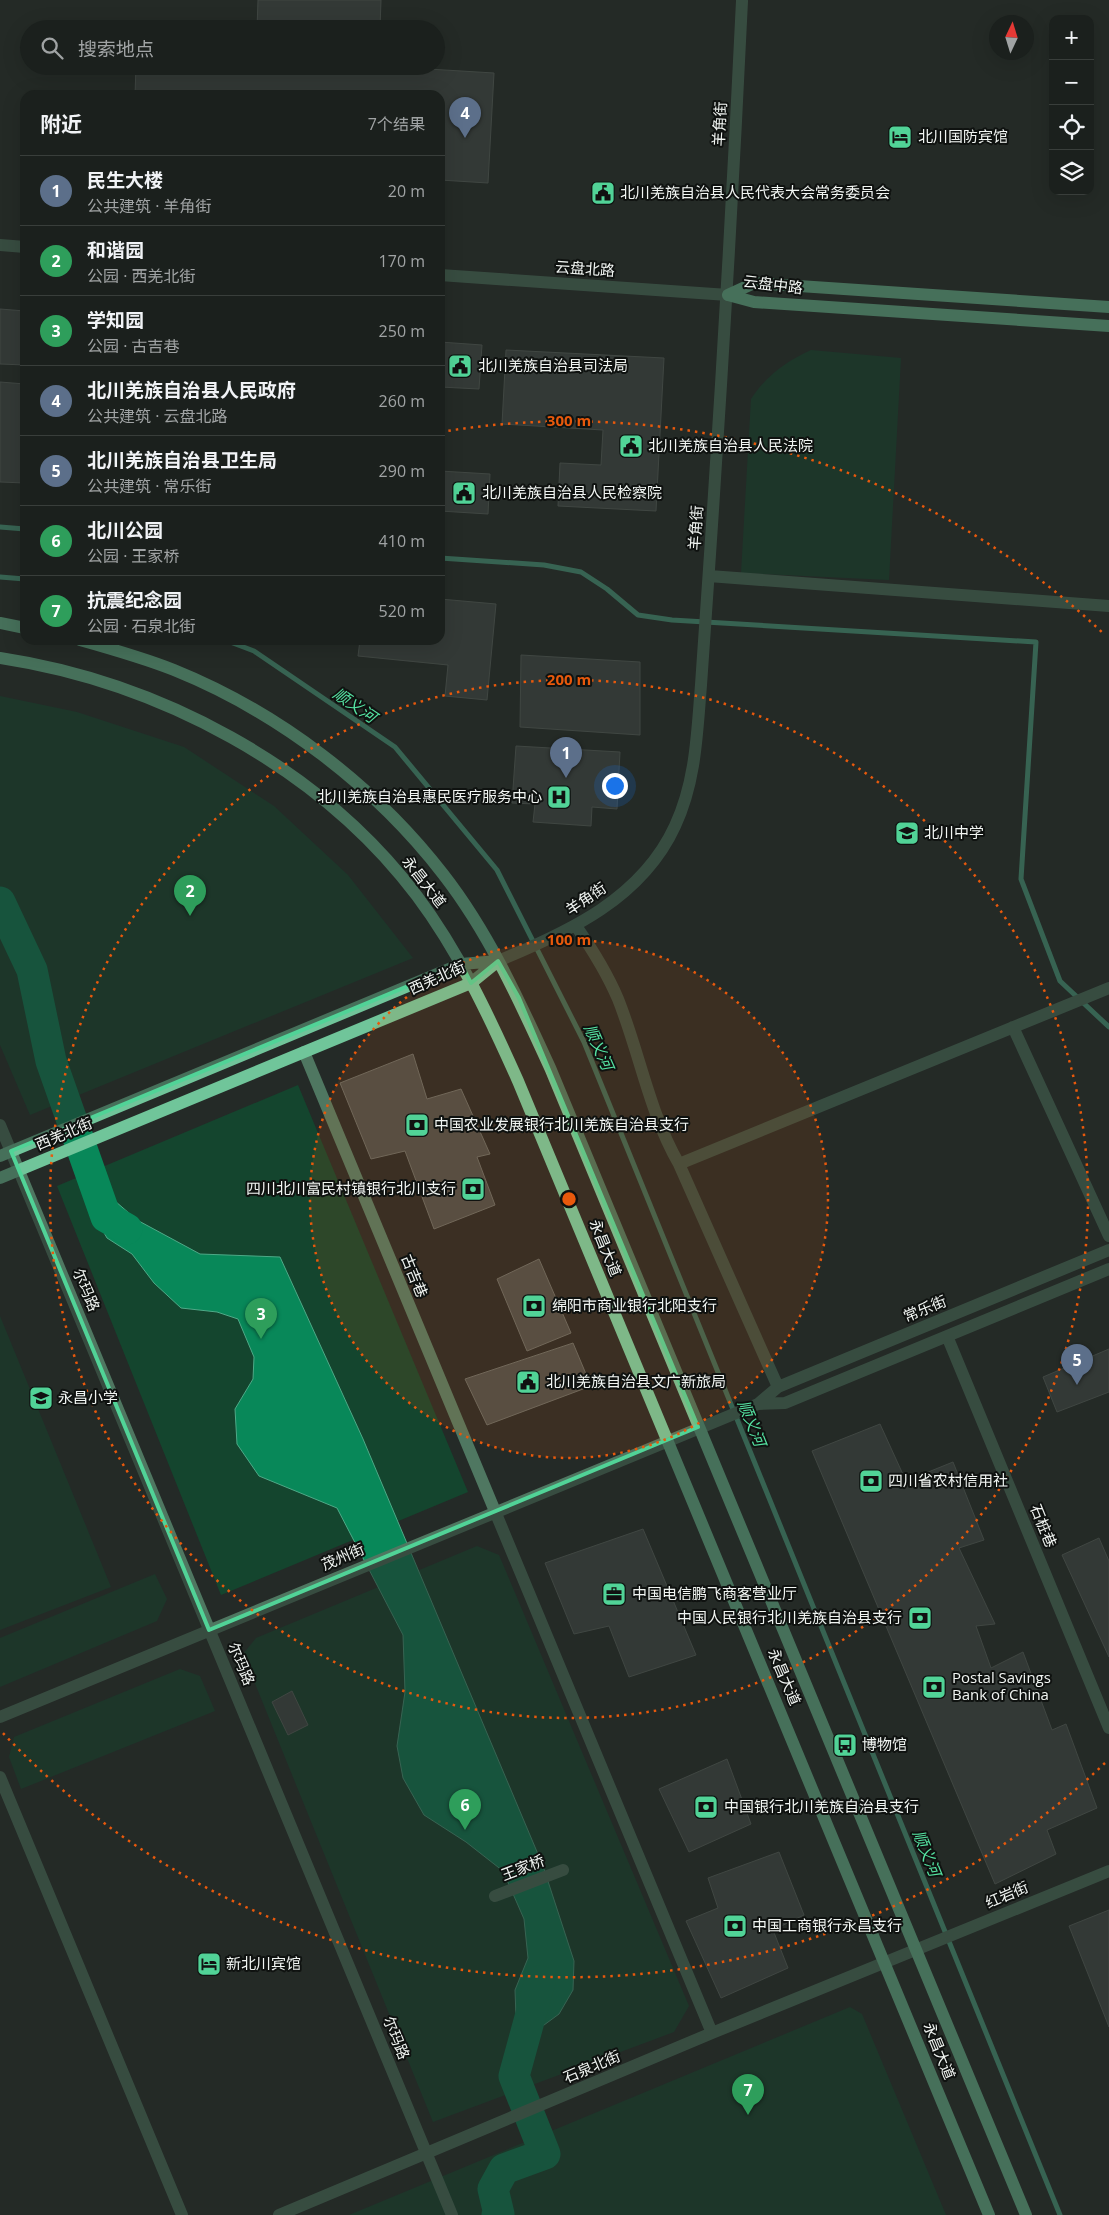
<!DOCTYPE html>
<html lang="zh">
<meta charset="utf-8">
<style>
:root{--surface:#1b201d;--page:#242826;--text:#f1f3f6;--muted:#a0a3a4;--line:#393e3b;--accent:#51d397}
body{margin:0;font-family:"Open Sans","Noto Sans SC",sans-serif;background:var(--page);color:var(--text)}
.controls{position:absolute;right:15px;top:15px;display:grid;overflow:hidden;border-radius:10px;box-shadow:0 5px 20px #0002}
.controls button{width:45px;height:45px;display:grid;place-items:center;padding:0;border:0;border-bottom:1px solid var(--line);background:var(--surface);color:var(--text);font:25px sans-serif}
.compass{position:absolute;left:989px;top:15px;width:45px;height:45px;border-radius:50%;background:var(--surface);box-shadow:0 5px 20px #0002;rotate:4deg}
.you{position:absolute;left:614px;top:785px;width:18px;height:18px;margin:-12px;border:4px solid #fff;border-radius:50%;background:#1a73e8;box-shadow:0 0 0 8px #1a73e833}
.badge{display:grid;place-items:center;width:32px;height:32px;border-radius:50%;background:var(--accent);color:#fff;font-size:16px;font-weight:700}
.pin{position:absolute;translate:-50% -41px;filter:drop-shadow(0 1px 2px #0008)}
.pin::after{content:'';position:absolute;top:26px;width:18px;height:15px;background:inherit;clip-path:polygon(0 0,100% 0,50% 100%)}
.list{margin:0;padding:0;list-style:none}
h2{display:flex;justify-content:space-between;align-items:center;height:65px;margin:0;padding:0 20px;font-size:21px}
h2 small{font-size:16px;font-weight:400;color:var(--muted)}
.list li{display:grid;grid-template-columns:32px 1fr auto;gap:15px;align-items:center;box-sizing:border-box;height:70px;padding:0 20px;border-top:1px solid var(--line)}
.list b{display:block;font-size:19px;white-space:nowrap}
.list p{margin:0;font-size:16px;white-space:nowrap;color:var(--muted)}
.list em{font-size:16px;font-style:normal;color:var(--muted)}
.icon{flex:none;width:28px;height:28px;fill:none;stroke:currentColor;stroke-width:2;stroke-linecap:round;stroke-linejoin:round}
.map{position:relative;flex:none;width:1109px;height:2215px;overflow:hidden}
.search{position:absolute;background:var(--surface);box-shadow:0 5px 20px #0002;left:20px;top:20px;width:425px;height:55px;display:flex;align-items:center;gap:12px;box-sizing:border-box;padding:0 18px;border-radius:28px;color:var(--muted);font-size:19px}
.panel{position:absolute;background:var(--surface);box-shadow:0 5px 20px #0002;left:20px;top:90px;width:425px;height:555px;border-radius:15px}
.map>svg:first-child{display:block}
.green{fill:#14452e}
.water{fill:#088859;stroke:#4ea987}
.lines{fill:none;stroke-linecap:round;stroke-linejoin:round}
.stream{stroke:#4ea987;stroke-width:5}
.river{stroke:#088859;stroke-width:31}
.building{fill:#464d49;stroke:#616964}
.minor{stroke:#4f7761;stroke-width:12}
.major{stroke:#70c59a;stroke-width:12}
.marked{fill:none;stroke:#51d397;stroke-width:4;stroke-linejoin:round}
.ring{fill:none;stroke:#e8590c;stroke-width:2.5;stroke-dasharray:2.5 5}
.labels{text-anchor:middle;stroke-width:4;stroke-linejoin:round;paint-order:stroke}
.street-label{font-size:15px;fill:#f1f5f2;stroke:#0f1210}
.poi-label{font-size:15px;fill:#f1f5f2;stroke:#0f1210;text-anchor:start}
.water-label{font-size:16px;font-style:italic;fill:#55e3a2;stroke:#0f1210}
.centre{fill:#e8590c;stroke:#0f1210;stroke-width:2.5}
.ring-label{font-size:15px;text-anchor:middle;font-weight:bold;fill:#e8590c;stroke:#0f1210;stroke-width:4;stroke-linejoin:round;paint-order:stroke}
</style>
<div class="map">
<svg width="1109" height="2215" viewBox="0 0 1109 2215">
<rect width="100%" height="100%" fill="#242a27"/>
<!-- green -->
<path class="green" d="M811,350L901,358L889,580L741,573L751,399C766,376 785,362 811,350Z
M0,696L77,712L184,747L274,806L348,875L413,958L30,1115L0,1045Z
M298,1085L468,1492L221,1595L57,1186Z
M0,1316L111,1587L0,1630Z
M477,1546L499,1555L689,2006L674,2032L433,2122L243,1654L256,1638Z
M155,1574L167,1599L157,1621L0,1687V1638Z
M180,1669L200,1676L215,1711L21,1789L9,1757L14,1737Z
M850,2007L862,2014L946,2215H349Z"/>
<!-- water -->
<path class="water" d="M108,1195L137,1220L200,1254L280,1257L363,1439L543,1866L574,1961L573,1990L559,2014L540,2028L516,2017L515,1990L528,1958L524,1919L503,1871L466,1842L424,1815L403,1778L397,1746L405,1692L403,1635L337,1508L259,1476L237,1444L235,1409L253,1379L254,1357L238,1319L217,1312L181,1308L154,1283L132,1254L107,1238L90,1208Z"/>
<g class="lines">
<!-- stream -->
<path class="stream" d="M0,527L25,529
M440,558L544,565L581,572L607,589L638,615L672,620L1036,642L1021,879L1060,981L1109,1027
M0,577L25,579
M225,640L254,651L395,747L497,870L584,1042L1060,2215"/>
<!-- river -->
<path class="river" d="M0,902L32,970L51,1061L106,1217L127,1229
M497,2215L499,2214L493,2189L504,2169L545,2154L514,2076L540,1981"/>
</g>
<!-- building -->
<path class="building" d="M258,0H381L380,29H257Z
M136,66H379L494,73L488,183L440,180V95H135Z
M0,309L25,311V365L0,364Z
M440,342L482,345L479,389L440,387Z
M506,350L664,358L656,511L558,506L560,463L601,465L603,430L502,424Z
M0,382L25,384V483L0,482Z
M440,410H442L440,457Z
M440,471L490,474L488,514L440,511Z
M440,599L496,604L487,700L445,696L448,665L358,656L360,640H440Z
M521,655L640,662V735L520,727Z
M516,746L620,752L617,809L592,807L591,826L533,822L535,804L512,803Z
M413,1054L427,1099L461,1089L490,1154L477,1157L495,1205L434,1229L405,1151L371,1159L340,1083Z
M539,1259L571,1333L527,1351L497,1279Z
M573,1343L591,1386L487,1425L465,1379Z
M1109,1349V1392L1057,1412L1043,1377Z
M880,1424L906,1481L953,1462L984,1540L959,1548L995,1624L976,1626L991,1668L1023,1652L1052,1730L1066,1724L1097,1808L1047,1830L1056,1854L995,1884L812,1451Z
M643,1529L696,1655L629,1677L609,1626L574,1634L545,1563Z
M1099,1538L1109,1561V1657L1062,1555Z
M292,1691L308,1725L288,1735L272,1702Z
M727,1759L751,1824L689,1852L659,1789Z
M779,1852L804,1915L773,1930L788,1968L721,1998L686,1921L718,1908L708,1878Z
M1109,1910V2027L1069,1926Z"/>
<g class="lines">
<!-- minor -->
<path class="minor" d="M0,245L25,247
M440,275L728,295
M709,576L1109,606
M576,926C592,949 607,973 618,999C640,1054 649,1112 679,1164L778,1387
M498,961C569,932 642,898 675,826C696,781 697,733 701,685C704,646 706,608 709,569C722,379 733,190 742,1
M1013,1027L1109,1236
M304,1052L712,2033
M0,1125L452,2215
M679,1164L1109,988
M947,1336L1109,1728
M758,1404L785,1403L1109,1269
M0,1717L758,1404L778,1387L1109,1250
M0,1777L182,2215
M495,1896L563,1870
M279,2215L712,2033L1109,1871"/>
<!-- major -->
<path class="major" d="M728,295L754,283L1109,307
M728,295L754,302L1109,326
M0,623L25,628
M80,640C112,649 144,658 174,670C278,712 375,786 443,874C489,933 520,1002 551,1070L1026,2215
M0,658C158,682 319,766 417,896C459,952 489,1016 518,1081L989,2215
M0,1156L461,964L498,961
M0,1178L471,983L498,961"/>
</g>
<!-- marked area -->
<path d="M0 0H1109V2215H0ZM498,961L519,998L698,1427L209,1630L11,1151L461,964L471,983Z" fill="#242a27" fill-opacity=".55" fill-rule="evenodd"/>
<path class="marked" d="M498,961L519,998L698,1427L209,1630L11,1151L461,964L471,983Z"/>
<!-- distance rings -->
<circle cx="569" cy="1199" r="259" fill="#e8590c" fill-opacity=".12"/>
<g class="ring">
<circle cx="569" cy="1199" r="259"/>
<circle cx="569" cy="1199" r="519"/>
<path d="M1105 1763A778 778 0 0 1 0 1730M441 432A778 778 0 0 1 1105 635"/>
</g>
<!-- icons -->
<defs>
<g id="hotel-square" transform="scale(1.25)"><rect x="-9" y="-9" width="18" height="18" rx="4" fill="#51d397" stroke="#0f1210"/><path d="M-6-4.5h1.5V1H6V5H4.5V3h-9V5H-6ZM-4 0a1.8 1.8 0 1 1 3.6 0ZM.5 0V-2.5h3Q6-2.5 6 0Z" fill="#111"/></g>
<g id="civic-square" transform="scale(1.25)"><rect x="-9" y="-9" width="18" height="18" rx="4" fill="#51d397" stroke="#0f1210"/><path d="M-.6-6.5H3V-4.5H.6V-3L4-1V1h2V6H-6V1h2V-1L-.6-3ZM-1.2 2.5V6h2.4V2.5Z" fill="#111"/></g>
<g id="hospital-square" transform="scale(1.25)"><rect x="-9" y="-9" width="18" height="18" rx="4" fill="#51d397" stroke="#0f1210"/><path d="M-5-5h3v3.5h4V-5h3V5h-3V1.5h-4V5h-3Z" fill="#111"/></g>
<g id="school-square" transform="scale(1.25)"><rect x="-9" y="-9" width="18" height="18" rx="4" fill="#51d397" stroke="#0f1210"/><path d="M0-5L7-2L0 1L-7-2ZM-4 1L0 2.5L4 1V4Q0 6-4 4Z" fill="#111"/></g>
<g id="bank-square" transform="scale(1.25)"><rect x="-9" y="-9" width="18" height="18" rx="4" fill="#51d397" stroke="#0f1210"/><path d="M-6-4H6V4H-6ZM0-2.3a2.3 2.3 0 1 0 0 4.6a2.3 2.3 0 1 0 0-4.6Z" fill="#111"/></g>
<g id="office-square" transform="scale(1.25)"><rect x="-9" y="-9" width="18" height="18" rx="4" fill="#51d397" stroke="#0f1210"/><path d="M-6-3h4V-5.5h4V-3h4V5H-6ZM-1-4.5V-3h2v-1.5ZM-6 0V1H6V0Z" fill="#111"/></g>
<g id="bus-square" transform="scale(1.25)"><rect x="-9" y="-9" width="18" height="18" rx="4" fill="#51d397" stroke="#0f1210"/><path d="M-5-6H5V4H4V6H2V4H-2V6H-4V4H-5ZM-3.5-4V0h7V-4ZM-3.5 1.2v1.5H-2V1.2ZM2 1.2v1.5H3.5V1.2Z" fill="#111"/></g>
</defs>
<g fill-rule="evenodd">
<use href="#hotel-square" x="900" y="137"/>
<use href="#civic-square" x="603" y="193"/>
<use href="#civic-square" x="460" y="366"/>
<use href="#civic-square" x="631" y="446"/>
<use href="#civic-square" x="464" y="493"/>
<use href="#hospital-square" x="559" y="797"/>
<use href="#school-square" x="907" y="833"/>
<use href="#bank-square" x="417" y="1125"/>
<use href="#bank-square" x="473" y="1189"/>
<use href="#bank-square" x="534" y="1306"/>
<use href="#civic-square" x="528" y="1382"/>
<use href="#school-square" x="41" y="1398"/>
<use href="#bank-square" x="871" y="1481"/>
<use href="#office-square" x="614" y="1594"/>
<use href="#bank-square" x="920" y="1618"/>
<use href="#bank-square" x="934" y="1687"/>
<use href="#bus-square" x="845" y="1745"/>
<use href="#bank-square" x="706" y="1807"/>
<use href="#bank-square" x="735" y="1926"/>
<use href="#hotel-square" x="209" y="1964"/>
</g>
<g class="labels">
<!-- street labels -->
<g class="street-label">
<text transform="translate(720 124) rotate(-87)" y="5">羊角街</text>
<text transform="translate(585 269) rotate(4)" y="5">云盘北路</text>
<text transform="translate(773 285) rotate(7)" y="5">云盘中路</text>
<text transform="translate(696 528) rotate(-86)" y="5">羊角街</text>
<text transform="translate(424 882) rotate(52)" y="5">永昌大道</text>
<text transform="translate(586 899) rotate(-34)" y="5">羊角街</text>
<text transform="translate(437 978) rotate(-24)" y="5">西羌北街</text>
<text transform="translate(64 1134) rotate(-23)" y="5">西羌北街</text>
<text transform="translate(605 1248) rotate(68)" y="5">永昌大道</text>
<text transform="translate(414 1276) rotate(68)" y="5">古吉巷</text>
<text transform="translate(86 1290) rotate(67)" y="5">尔玛路</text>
<text transform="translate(925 1309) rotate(-22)" y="5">常乐街</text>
<text transform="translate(1043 1526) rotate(68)" y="5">石桩巷</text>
<text transform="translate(343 1557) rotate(-23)" y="5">茂州街</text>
<text transform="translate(241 1664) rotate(67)" y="5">尔玛路</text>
<text transform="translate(784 1677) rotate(67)" y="5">永昌大道</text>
<text transform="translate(523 1868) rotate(-21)" y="5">王家桥</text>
<text transform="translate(1007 1895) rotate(-23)" y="5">红岩街</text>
<text transform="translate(396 2038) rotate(68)" y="5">尔玛路</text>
<text transform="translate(939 2051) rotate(68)" y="5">永昌大道</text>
<text transform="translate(592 2067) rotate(-23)" y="5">石泉北街</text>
</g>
<!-- poi labels -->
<g class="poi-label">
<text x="918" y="142">北川国防宾馆</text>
<text x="620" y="198">北川羌族自治县人民代表大会常务委员会</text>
<text x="478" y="371">北川羌族自治县司法局</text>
<text x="648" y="451">北川羌族自治县人民法院</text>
<text x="482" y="498">北川羌族自治县人民检察院</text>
<text x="542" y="802" text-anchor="end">北川羌族自治县惠民医疗服务中心</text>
<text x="924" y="838">北川中学</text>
<text x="434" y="1130">中国农业发展银行北川羌族自治县支行</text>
<text x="456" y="1194" text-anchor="end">四川北川富民村镇银行北川支行</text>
<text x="552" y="1311">绵阳市商业银行北阳支行</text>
<text x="546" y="1387">北川羌族自治县文广新旅局</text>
<text x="58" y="1403">永昌小学</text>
<text x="888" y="1486">四川省农村信用社</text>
<text x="632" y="1599">中国电信鹏飞商客营业厅</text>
<text x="902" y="1623" text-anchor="end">中国人民银行北川羌族自治县支行</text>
<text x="952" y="1683">Postal Savings<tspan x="952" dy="17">Bank of China</tspan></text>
<text x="862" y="1750">博物馆</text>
<text x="724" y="1812">中国银行北川羌族自治县支行</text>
<text x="752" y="1931">中国工商银行永昌支行</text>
<text x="226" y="1969">新北川宾馆</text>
</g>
<!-- water labels -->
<g class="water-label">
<text transform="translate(355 705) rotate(34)" y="6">顺义河</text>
<text transform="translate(599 1047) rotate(66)" y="6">顺义河</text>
<text transform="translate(752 1423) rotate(68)" y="6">顺义河</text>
<text transform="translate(927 1853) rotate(68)" y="6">顺义河</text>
</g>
</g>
<circle cx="569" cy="1199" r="8" class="centre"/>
<g class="ring-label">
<text x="569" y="426">300 m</text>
<text x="569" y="685">200 m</text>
<text x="569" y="945">100 m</text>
</g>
</svg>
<div class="controls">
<button>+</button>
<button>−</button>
<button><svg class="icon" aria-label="locate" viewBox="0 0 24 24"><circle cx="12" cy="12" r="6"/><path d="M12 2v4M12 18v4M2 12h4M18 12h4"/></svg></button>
<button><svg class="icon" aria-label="layers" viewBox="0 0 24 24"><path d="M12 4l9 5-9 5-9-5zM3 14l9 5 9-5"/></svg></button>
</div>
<svg class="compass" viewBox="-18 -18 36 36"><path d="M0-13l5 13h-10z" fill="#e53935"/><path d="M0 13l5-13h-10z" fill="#a0a3a4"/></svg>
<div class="you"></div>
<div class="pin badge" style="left:566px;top:778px;background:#5c6f8a">1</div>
<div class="pin badge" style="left:190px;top:916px;background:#2e9e5b">2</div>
<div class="pin badge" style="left:261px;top:1339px;background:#2e9e5b">3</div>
<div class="pin badge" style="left:465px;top:138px;background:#5c6f8a">4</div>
<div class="pin badge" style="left:1077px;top:1385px;background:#5c6f8a">5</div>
<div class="pin badge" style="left:465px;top:1830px;background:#2e9e5b">6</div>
<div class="pin badge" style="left:748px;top:2115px;background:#2e9e5b">7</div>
<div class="search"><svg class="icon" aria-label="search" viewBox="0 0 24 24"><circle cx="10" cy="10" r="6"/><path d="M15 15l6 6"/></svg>搜索地点</div>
<section class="panel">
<h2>附近<small>7个结果</small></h2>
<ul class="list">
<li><span class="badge" style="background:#5c6f8a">1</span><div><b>民生大楼</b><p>公共建筑 · 羊角街</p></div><em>20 m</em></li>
<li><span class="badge" style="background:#2e9e5b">2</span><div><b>和谐园</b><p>公园 · 西羌北街</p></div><em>170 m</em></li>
<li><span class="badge" style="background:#2e9e5b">3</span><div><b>学知园</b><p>公园 · 古吉巷</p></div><em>250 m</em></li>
<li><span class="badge" style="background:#5c6f8a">4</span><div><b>北川羌族自治县人民政府</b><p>公共建筑 · 云盘北路</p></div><em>260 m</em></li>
<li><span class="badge" style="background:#5c6f8a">5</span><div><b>北川羌族自治县卫生局</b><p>公共建筑 · 常乐街</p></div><em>290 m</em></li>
<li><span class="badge" style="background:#2e9e5b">6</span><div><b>北川公园</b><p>公园 · 王家桥</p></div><em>410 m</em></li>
<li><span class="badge" style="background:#2e9e5b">7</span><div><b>抗震纪念园</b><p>公园 · 石泉北街</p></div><em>520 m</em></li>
</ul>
</section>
</div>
